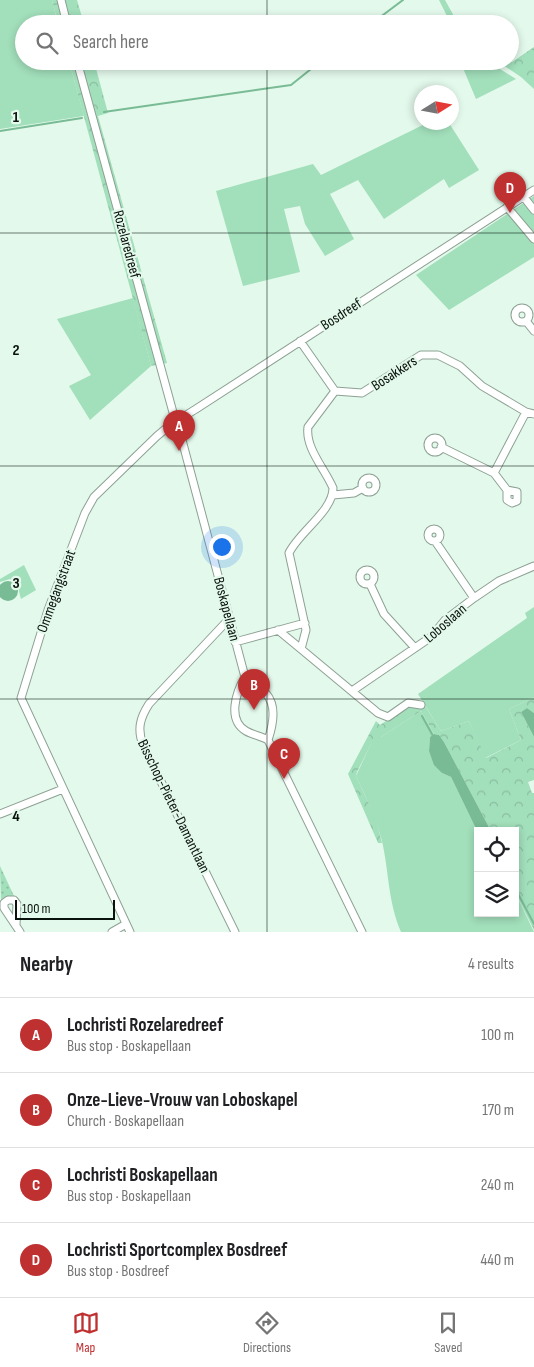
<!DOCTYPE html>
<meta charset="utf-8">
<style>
:root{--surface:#fff;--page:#f2f2f2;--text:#202124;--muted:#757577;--line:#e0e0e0;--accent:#bf3031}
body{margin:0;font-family:"Sofia Sans Condensed",sans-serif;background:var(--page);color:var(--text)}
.controls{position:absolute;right:15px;bottom:15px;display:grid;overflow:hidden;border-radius:0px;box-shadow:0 2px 8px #0003}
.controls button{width:45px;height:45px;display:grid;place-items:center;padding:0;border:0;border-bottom:1px solid var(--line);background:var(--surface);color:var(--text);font:25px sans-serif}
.compass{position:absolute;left:414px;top:85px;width:45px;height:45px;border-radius:50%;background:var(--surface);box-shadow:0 2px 8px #0003;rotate:79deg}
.scale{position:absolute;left:15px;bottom:12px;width:100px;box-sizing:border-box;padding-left:5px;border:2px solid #0a120d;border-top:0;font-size:14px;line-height:18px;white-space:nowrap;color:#0a120d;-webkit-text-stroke:4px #e3f9eb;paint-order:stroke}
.you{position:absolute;left:221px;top:546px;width:18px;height:18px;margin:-12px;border:4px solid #fff;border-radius:50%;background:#1a73e8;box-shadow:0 0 0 8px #1a73e833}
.badge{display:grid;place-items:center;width:32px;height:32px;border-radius:50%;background:var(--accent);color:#fff;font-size:16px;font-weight:700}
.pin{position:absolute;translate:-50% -41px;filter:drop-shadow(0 1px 2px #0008)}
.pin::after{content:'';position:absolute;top:26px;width:18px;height:15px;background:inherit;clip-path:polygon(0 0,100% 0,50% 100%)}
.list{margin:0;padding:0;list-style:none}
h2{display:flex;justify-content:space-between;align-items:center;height:65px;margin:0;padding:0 20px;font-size:21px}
h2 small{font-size:16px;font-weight:400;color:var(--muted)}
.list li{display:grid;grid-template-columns:32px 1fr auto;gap:15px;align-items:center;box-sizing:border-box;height:75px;padding:0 20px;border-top:1px solid var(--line)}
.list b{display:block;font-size:19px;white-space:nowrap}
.list p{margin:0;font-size:16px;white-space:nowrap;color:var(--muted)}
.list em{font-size:16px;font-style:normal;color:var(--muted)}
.icon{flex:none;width:28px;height:28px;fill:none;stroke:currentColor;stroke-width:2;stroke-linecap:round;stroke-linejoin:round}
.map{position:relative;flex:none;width:534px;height:932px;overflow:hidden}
.search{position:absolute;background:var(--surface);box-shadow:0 2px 8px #0003;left:15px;right:15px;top:15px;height:55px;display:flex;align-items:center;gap:12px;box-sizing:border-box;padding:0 18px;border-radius:28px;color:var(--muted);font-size:19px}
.sheet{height:365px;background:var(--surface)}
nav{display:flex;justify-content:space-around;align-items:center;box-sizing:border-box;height:70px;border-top:1px solid var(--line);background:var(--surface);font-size:14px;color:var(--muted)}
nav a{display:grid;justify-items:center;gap:2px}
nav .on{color:var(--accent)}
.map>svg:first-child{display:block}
.grass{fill:#a2dfbb}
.forest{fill:url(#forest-crowns)}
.park{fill:url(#park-dots)}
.water{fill:#79bb95}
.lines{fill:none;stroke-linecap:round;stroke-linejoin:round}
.stream{stroke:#79bb95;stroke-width:2}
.minor-casing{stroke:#8da194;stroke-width:9}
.minor{stroke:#fff;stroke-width:7}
.grid{fill:none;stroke:#0a120d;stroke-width:1;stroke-opacity:0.55}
.labels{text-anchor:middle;stroke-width:4.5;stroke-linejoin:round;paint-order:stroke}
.street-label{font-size:15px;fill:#0a120d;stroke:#e3f9eb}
.grid-label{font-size:16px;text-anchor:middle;font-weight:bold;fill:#0a120d;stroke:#e3f9eb;stroke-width:4.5;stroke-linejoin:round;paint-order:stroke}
</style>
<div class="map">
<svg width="534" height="932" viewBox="0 0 534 932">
<defs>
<pattern id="forest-crowns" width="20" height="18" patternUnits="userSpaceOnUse" patternTransform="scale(1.25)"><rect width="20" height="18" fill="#a2dfbb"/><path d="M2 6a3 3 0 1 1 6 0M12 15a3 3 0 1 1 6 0" fill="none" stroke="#8abea0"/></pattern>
<pattern id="park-dots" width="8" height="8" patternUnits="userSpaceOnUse" patternTransform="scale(1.25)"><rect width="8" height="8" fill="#a2dfbb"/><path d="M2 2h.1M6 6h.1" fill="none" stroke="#8abea0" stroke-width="1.8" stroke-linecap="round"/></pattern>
</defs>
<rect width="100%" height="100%" fill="#e3f9eb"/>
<!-- grass -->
<path class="grass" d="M0,0H52L58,24H24V61H69L84,116L0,129Z
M460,61H487L516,79L476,99Z
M429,122L449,123L479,170L449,188L444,179L384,219L358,180L330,194L354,239L325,256L305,224L300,206L284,209L300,272L243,286L216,191L313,164L321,175Z
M534,196V257L449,310L416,275Z
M133,298L151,366L90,420L69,386L91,375L57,319Z
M24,565L36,590L21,599C18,590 20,583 10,579L0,582V579Z
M534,607V697L509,709L521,740L485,758L469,721L441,731L418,694L527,618L525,613Z
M421,711L434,734L430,737L429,751L442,773L451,777L478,833V913H515V892L534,932H401C388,902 389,872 382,841C376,818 366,797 356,776L374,737H381Z"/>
<!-- forest -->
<path class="forest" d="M52,0H77L84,24H58Z
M439,0H445L455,18L462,24H451Z
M534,47V89L521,77L497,61L512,62Z
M69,61H94L108,113L98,116L167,363L151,366Z
M534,697V713L527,708L521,712L534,737V780L528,782L532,793H534V930L515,892V831H491L444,742L439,735L434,734L421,711L381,737L374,738L357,772L356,776L376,819L382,843H378L348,774L376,721L380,725L409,706L424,704L441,731L469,721L486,758L521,740L509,709Z"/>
<!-- park -->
<path class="park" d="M0,866L14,896H7L1,902Z"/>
<!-- water -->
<path class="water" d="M-2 591a10 10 0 1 1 20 0a10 10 0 1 1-20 0Z
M527,708L534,713V737L521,712Z
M434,734L439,735L444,742L491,831H478V833L451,777L442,773L434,765L429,751L430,737Z"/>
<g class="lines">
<!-- stream -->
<path class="stream" d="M371,24L403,0
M104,112L291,85L321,61
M0,131L82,118
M422,716L433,736
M515,888L534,924"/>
<!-- minor casing -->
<g class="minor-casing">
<path id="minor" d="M61,0L67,24
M77,61L174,416L178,425L245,677C275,693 278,710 268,740
M523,196L534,210
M507,207L534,239
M515 315a7 7 0 1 1 14 0a7 7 0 1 1-14 0Z
M526,321L534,331
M300,341L335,391
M335,391L362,393L421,355H438L460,366L482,386L526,412L534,414
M178,425L183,417L196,409L534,190
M428 445a7 7 0 1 1 14 0a7 7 0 1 1-14 0Z
M441,447L494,473L526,412
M494,473L507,490
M362 485a7 7 0 1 1 14 0a7 7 0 1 1-14 0Z
M507,490L517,492V501L512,503L507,500Z
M333,495L354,493L363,488
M428 535a6 6 0 1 1 12 0a6 6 0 1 1-12 0Z
M435,541L474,598
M360 577a7 7 0 1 1 14 0a7 7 0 1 1-14 0Z
M370,584L384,614L415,648
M229,619L149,704C140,718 137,729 143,745L235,932
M278,630L301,649L306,630L289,553C299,532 333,511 333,488C325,469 305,448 308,427L335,391
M235,642L305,623
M301,649L378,713L388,717L408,703L421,705
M245,677C236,692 227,720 246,731C253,735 261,736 268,740L362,932
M352,691L431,637L445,620L474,598L499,581L534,566
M0,814L63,789
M16,925L17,904L14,900H8L4,903V908L20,932
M112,932L126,924
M130,932L21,698L48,610L85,513L94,497L157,436L169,426L178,425"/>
</g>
<!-- minor -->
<use href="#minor" class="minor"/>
</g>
<!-- grid -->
<path class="grid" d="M267,0V24M267,61V932M0,233H534M0,466H534M0,699H534"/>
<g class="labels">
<!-- street labels -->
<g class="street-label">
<text transform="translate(127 244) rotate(75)" y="5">Rozelaredreef</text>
<text transform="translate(341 314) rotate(-33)" y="5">Bosdreef</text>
<text transform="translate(394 373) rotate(-33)" y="5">Bosakkers</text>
<text transform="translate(56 591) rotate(-70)" y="5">Ommegangstraat</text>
<text transform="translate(227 609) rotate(75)" y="5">Boskapellaan</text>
<text transform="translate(445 623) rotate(-41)" y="5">Loboslaan</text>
<text transform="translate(174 806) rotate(64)" y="5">Bisschop-Pieter-Damantlaan</text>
</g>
</g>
<g class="grid-label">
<text x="16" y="122">1</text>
<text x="16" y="355">2</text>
<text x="16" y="588">3</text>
<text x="16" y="821">4</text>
</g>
</svg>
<div class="controls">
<button><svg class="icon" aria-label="locate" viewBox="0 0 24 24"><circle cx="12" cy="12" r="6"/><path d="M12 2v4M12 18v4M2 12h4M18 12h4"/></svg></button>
<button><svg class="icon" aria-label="layers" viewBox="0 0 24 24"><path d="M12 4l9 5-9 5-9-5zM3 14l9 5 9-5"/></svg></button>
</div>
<svg class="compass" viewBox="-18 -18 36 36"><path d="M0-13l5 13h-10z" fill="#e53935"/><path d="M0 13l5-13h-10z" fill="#757577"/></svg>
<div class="scale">100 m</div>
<div class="you"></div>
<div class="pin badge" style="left:179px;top:451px">A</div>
<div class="pin badge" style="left:254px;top:710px">B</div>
<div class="pin badge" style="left:284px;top:779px">C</div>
<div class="pin badge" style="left:510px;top:213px">D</div>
<div class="search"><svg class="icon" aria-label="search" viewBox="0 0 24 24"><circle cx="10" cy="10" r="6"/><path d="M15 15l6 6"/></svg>Search here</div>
</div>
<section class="sheet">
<h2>Nearby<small>4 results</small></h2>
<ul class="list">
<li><span class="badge">A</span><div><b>Lochristi Rozelaredreef</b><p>Bus stop · Boskapellaan</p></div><em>100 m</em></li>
<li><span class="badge">B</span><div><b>Onze-Lieve-Vrouw van Loboskapel</b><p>Church · Boskapellaan</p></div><em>170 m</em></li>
<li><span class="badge">C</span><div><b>Lochristi Boskapellaan</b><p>Bus stop · Boskapellaan</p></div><em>240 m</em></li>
<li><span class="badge">D</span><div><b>Lochristi Sportcomplex Bosdreef</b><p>Bus stop · Bosdreef</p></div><em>440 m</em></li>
</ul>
</section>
<nav>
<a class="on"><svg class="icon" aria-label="map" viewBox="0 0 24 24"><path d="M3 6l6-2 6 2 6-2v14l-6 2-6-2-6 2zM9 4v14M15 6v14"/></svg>Map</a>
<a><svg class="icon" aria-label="directions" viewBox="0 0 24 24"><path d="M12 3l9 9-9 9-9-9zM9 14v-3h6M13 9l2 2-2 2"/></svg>Directions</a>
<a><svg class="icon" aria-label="saved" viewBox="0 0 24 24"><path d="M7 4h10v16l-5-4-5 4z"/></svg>Saved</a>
</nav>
